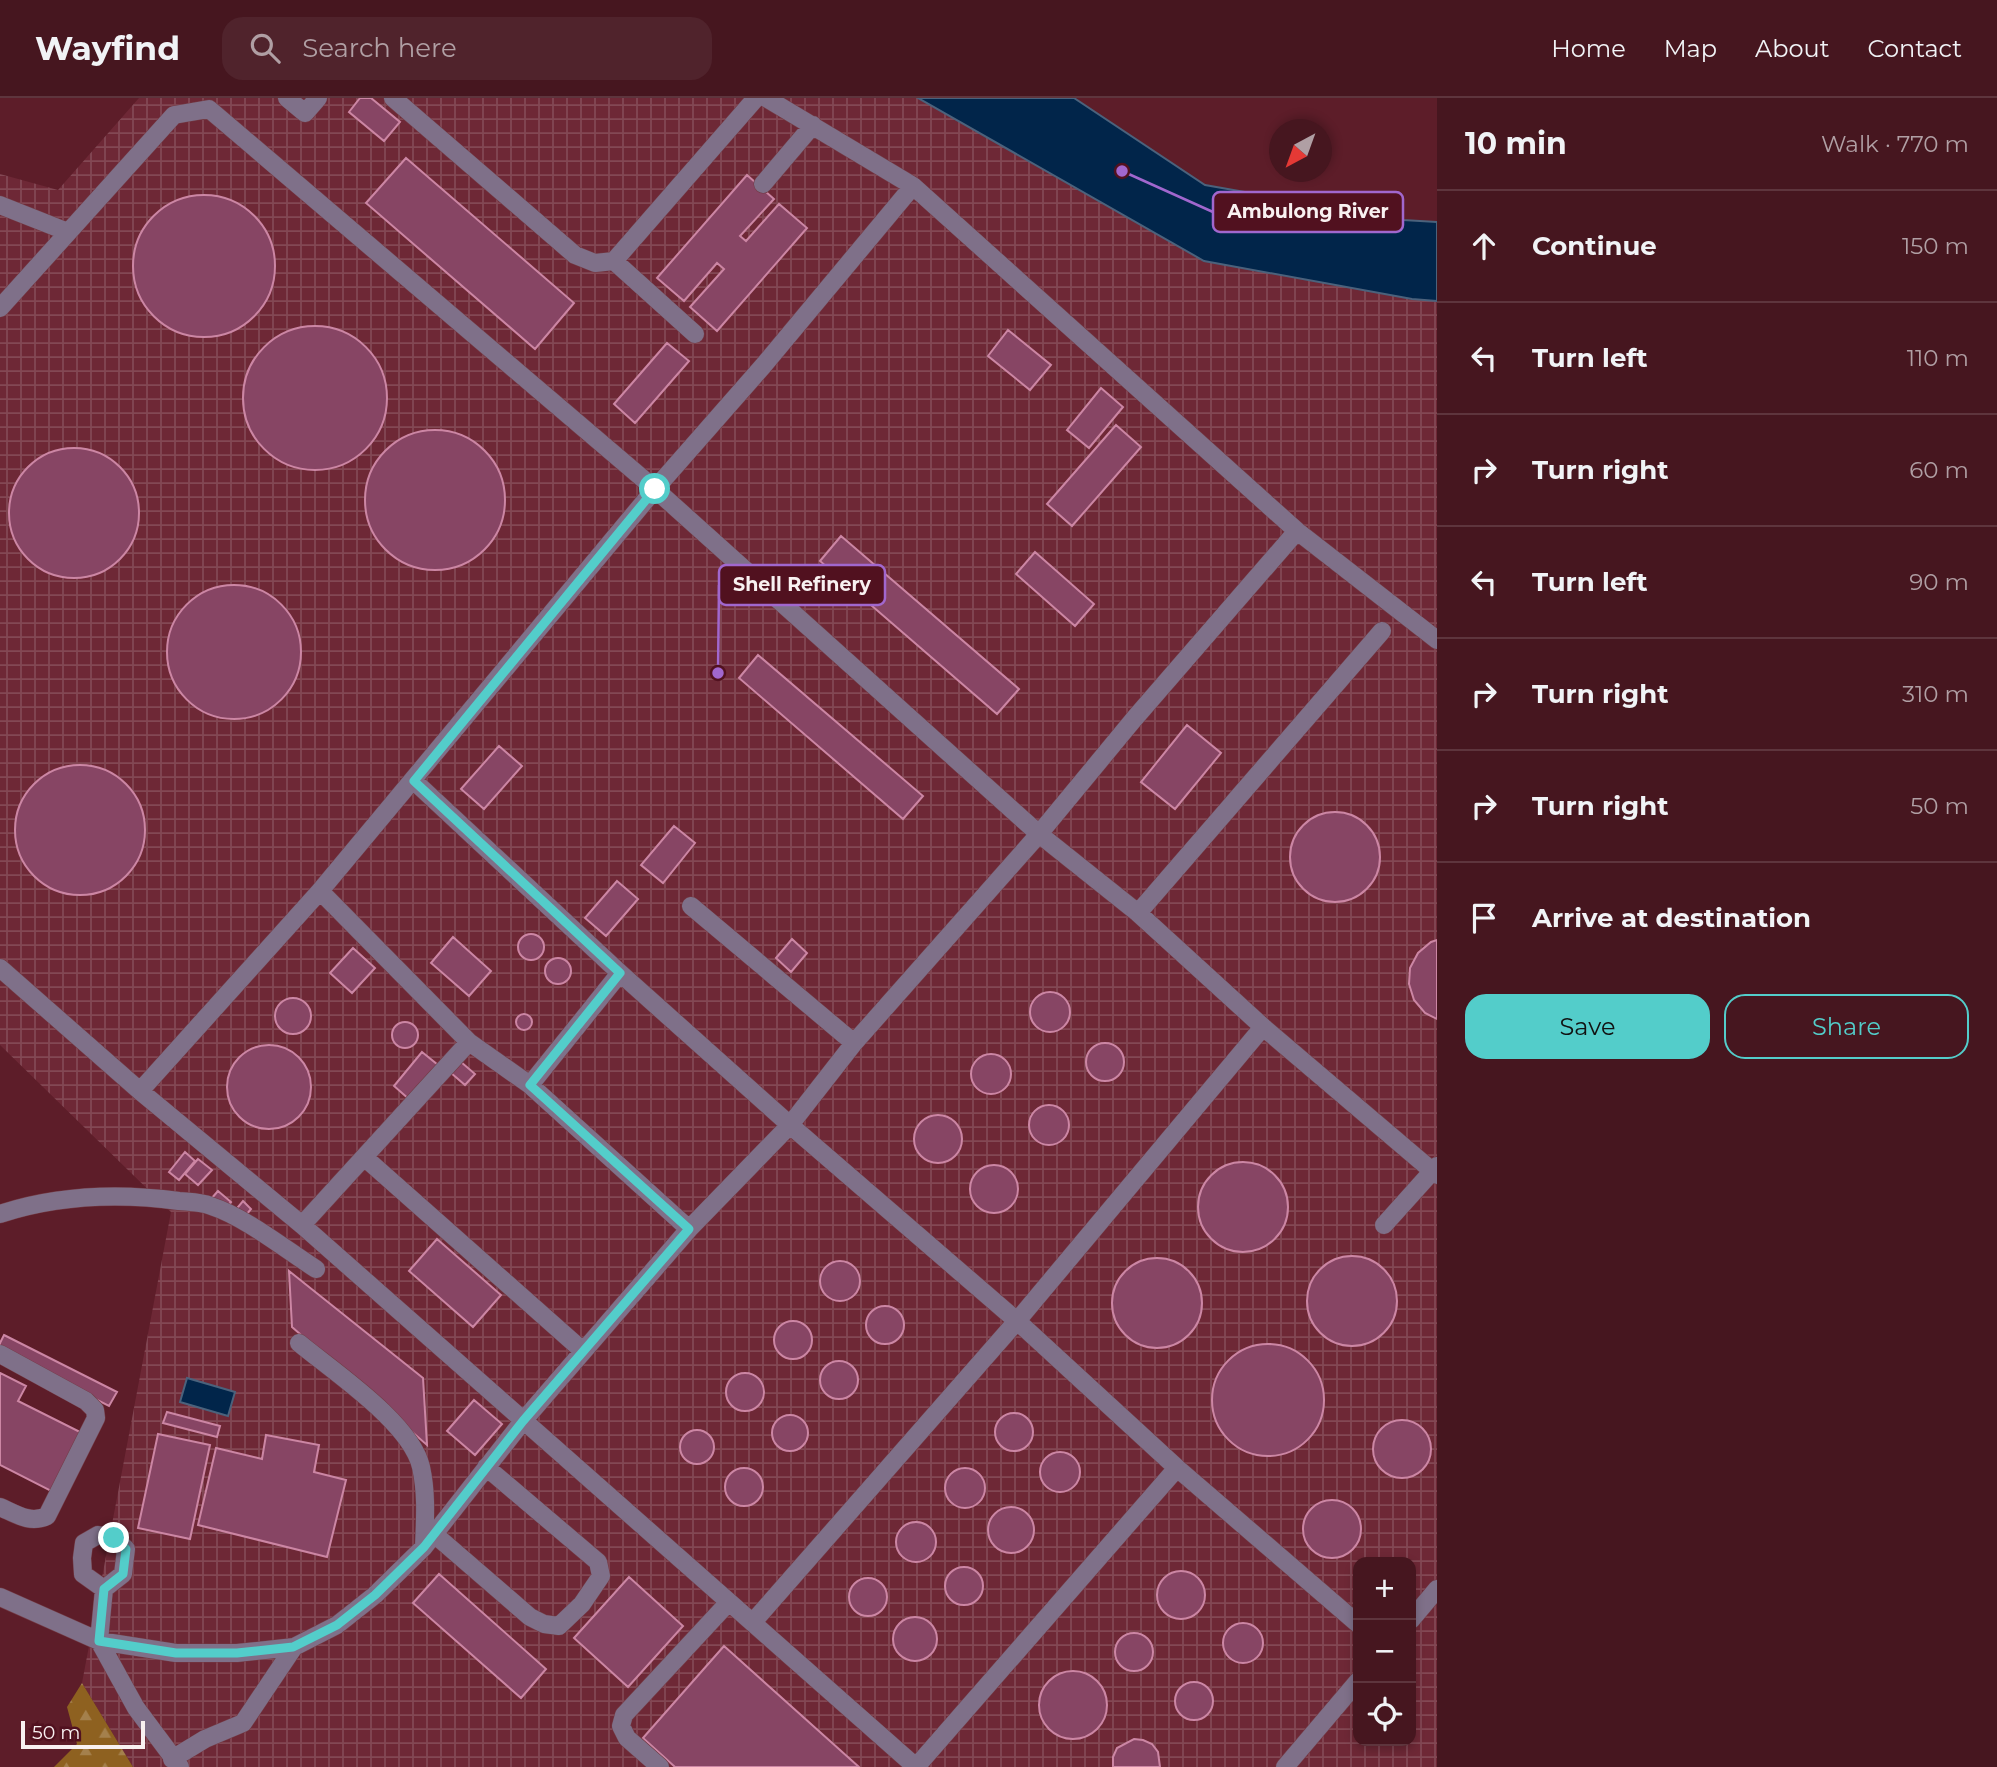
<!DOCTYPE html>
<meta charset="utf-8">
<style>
:root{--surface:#46161f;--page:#50232c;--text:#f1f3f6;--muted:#b09fa4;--line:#5e353d;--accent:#53cdca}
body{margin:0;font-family:Montserrat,sans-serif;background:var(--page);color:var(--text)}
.controls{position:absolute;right:21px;bottom:21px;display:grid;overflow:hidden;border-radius:14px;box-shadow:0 4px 10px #0003}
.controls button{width:63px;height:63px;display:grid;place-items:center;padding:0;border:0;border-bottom:2px solid var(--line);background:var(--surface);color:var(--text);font:35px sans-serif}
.compass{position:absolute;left:1269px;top:21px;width:63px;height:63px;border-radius:50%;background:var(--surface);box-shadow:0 4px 10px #0003;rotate:221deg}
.scale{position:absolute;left:21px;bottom:18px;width:124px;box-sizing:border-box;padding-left:7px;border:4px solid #f9f1f1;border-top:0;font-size:19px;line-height:24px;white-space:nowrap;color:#f9f1f1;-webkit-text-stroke:5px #51111f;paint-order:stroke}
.stop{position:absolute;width:21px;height:21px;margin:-16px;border:5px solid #53cdca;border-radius:50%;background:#fff}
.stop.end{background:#53cdca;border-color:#fff;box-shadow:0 2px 7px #0008}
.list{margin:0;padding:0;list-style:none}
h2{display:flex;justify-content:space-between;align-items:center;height:91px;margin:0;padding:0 28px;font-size:30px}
h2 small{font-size:23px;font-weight:400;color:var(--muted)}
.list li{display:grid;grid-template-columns:46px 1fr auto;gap:21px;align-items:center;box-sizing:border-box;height:112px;padding:0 28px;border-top:2px solid var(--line)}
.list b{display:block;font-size:26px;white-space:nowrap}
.list em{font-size:23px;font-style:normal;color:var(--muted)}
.actions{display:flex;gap:14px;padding:21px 28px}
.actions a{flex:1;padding:16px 0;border:2px solid var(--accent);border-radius:21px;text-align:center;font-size:24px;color:var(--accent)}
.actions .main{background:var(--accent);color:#111}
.icon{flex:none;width:38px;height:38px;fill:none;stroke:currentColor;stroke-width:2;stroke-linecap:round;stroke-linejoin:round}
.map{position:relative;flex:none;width:1437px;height:1669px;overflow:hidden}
header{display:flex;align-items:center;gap:42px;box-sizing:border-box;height:98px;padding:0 35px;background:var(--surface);border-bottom:2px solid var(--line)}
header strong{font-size:33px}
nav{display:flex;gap:38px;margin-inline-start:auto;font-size:24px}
.search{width:490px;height:63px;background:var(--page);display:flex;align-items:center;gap:18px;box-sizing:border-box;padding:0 24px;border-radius:21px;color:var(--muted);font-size:26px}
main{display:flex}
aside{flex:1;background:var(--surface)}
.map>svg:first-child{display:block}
.industrial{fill:url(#industrial-grid);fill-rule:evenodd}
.forest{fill:url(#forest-firs)}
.water{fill:#01254a;stroke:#4b627c;stroke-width:2}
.building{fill:#874564;stroke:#cc86a4;stroke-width:2}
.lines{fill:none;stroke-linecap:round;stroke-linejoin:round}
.minor-casing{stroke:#733b45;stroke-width:19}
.minor{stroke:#7f7089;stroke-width:18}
.route{stroke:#53cdca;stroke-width:9}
.leader{fill:none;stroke:#a167ce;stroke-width:2.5}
.callout-dot{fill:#a167ce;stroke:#51111f;stroke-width:2.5}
.callout{fill:#51111f;stroke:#a167ce;stroke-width:2.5}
.callout-label{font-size:19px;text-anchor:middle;font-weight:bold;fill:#f9f1f1}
</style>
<header>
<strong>Wayfind</strong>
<div class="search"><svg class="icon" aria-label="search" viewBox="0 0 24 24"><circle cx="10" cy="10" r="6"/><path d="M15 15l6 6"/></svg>Search here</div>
<nav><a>Home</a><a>Map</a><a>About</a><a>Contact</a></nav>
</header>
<main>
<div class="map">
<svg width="1437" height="1669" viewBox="0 0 1437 1669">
<defs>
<pattern id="industrial-grid" width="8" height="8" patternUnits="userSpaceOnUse" patternTransform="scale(1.75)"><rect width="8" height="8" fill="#6e2836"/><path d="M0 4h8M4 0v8" fill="none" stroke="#834854"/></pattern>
<pattern id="forest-firs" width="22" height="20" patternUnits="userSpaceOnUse" patternTransform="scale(1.75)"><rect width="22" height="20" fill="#8e6120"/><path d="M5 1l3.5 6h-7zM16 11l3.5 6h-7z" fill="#a4804c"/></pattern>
</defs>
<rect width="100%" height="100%" fill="#5d1d29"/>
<!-- industrial -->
<path class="industrial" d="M139,0H918L1204,163L1412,201L1437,203V1669H133L82,1585L171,1114L0,947V76L58,92ZM1358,1464H1411V1643H1358Z"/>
<!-- forest -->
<path class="forest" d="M82,1585L133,1669H54L77,1646L67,1609Z"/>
<!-- water -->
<path class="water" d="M918,0H1074L1205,87L1403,122L1437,124V203L1412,201L1204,163Z
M187,1280L235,1294L228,1318L180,1304Z"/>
<!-- building -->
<path class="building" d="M360,0H371L400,24L384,43L349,14Z
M406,60L574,205L535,251L366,105Z
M747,77L774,101L740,138L746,143L779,106L807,130L717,233L690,209L724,171L717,165L684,203L657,180Z
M133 168a71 71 0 1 1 142 0a71 71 0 1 1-142 0Z
M243 300a72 72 0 1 1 144 0a72 72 0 1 1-144 0Z
M1008,232L1051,267L1030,292L988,258Z
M667,245L689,263L635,325L614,306Z
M1101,290L1123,309L1089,350L1067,332Z
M1116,327L1141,349L1072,428L1047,406Z
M365 402a70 70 0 1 1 140 0a70 70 0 1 1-140 0Z
M9 415a65 65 0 1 1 130 0a65 65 0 1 1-130 0Z
M841,438L1019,591L997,616L820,463Z
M1035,454L1094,506L1075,528L1016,476Z
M167 554a67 67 0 1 1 134 0a67 67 0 1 1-134 0Z
M758,557L923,698L903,721L739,580Z
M1187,627L1221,655L1175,711L1141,684Z
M499,648L522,668L484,711L461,691Z
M15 732a65 65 0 1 1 130 0a65 65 0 1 1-130 0Z
M1290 759a45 45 0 1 1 90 0a45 45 0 1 1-90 0Z
M674,728L695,745L663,785L641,767Z
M617,783L638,801L606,838L585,820Z
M518 849a13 13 0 1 1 26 0a13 13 0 1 1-26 0Z
M453,839L491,873L469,898L431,865Z
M792,841L807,855L791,874L776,860Z
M1437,842V921L1425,915L1414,902L1409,886L1410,870L1418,855L1431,844Z
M353,850L375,870L352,895L330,875Z
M545 873a13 13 0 1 1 26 0a13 13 0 1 1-26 0Z
M1030 914a20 20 0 1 1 40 0a20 20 0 1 1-40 0Z
M275 918a18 18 0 1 1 36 0a18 18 0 1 1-36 0Z
M516 924a8 8 0 1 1 16 0a8 8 0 1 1-16 0Z
M392 937a13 13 0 1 1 26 0a13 13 0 1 1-26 0Z
M1086 964a19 19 0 1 1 38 0a19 19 0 1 1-38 0Z
M227 989a42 42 0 1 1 84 0a42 42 0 1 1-84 0Z
M422,954L438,967L410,1002L394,988Z
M971 976a20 20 0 1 1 40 0a20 20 0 1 1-40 0Z
M461,964L475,976L465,987L451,975Z
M1029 1027a20 20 0 1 1 40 0a20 20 0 1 1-40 0Z
M914 1041a24 24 0 1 1 48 0a24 24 0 1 1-48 0Z
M185,1054L195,1063L179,1082L169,1074Z
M198,1061L212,1072L198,1087L185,1076Z
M1198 1109a45 45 0 1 1 90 0a45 45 0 1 1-90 0Z
M970 1091a24 24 0 1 1 48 0a24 24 0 1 1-48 0Z
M218,1093L231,1104L224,1112L211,1101Z
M243,1103L251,1111L242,1122L233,1115Z
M437,1141L501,1197L473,1229L409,1173Z
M1307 1203a45 45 0 1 1 90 0a45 45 0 1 1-90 0Z
M1112 1205a45 45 0 1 1 90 0a45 45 0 1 1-90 0Z
M820 1183a20 20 0 1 1 40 0a20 20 0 1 1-40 0Z
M289,1173L423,1280L427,1347L292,1229Z
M866 1227a19 19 0 1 1 38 0a19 19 0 1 1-38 0Z
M774 1242a19 19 0 1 1 38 0a19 19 0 1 1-38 0Z
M4,1237L117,1294L109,1308L0,1253V1245Z
M1212 1302a56 56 0 1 1 112 0a56 56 0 1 1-112 0Z
M820 1282a19 19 0 1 1 38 0a19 19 0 1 1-38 0Z
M726 1294a19 19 0 1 1 38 0a19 19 0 1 1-38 0Z
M0,1275L26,1288L18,1303L86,1337L57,1396L0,1367Z
M474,1302L502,1326L475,1357L447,1333Z
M167,1314L220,1328L217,1339L163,1325Z
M995 1334a19 19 0 1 1 38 0a19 19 0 1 1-38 0Z
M772 1335a18 18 0 1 1 36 0a18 18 0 1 1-36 0Z
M1373 1351a29 29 0 1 1 58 0a29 29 0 1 1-58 0Z
M680 1349a17 17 0 1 1 34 0a17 17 0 1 1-34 0Z
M158,1336L210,1347L190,1441L138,1430Z
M266,1337L319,1347L314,1374L346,1382L327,1459L198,1427L216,1350L262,1361Z
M1040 1374a20 20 0 1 1 40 0a20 20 0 1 1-40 0Z
M725 1389a19 19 0 1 1 38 0a19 19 0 1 1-38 0Z
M945 1390a20 20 0 1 1 40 0a20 20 0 1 1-40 0Z
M1303 1431a29 29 0 1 1 58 0a29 29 0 1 1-58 0Z
M988 1432a23 23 0 1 1 46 0a23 23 0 1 1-46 0Z
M896 1444a20 20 0 1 1 40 0a20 20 0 1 1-40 0Z
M945 1488a19 19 0 1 1 38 0a19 19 0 1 1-38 0Z
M1157 1497a24 24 0 1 1 48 0a24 24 0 1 1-48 0Z
M439,1476L546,1571L521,1600L413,1505Z
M629,1479L683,1528L628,1589L574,1540Z
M849 1499a19 19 0 1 1 38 0a19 19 0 1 1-38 0Z
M893 1541a22 22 0 1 1 44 0a22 22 0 1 1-44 0Z
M1223 1545a20 20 0 1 1 40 0a20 20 0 1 1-40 0Z
M1115 1554a19 19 0 1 1 38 0a19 19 0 1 1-38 0Z
M724,1548L859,1669H675L643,1640Z
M1039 1607a34 34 0 1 1 68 0a34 34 0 1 1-68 0Z
M1175 1603a19 19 0 1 1 38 0a19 19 0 1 1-38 0Z
M1134,1641L1143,1642L1152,1646L1158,1654L1160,1669H1113V1659L1117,1650Z"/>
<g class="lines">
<!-- minor casing -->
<g class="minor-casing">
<path id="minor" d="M287,0L305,15L318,0
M393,0L575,157L595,165L614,163L756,0
M766,0L913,88
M763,86L813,27
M0,107L68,134
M614,163L695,236
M0,210L174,17L209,11L655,391L1039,736L1138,815L1263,929L1437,1077
M414,683L620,875L790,1027L1017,1223L1177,1370L1358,1526
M320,793L469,944L530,987L689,1131
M691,808L854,945
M1138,815L1382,533
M0,870L140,993L302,1127L916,1669
M530,987L620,875
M140,993L320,793L655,391L763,268L913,88L1297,433L1437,542
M364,1059L583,1253
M0,1116C58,1097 119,1095 179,1103C189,1104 201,1104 211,1108C245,1119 285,1151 316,1171
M302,1127L469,944
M1384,1127L1437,1068
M299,1245C334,1274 411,1325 421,1369C427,1396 425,1422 424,1449
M0,1256L86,1303L95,1312L96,1320L47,1418C30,1426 16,1416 0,1409
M434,1436L530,1519L544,1526L559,1528L582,1506L601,1478L598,1464L486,1369
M98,1437L114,1440L126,1451L123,1476L104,1491L83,1476L82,1460L84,1445Z
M104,1491L99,1543L136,1610L180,1669
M0,1499L99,1543L176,1555H237L294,1549L337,1527L375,1497L424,1449L523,1323L689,1131L790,1027L854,945L1039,736L1134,621L1297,433
M1411,1522L1437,1491
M753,1524L1017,1223L1263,929
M172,1661L205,1641L243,1625L294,1549
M660,1669L627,1640L621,1628L624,1617L728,1505
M916,1669L1177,1370
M1285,1669L1358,1583"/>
</g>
<!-- minor -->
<use href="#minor" class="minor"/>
</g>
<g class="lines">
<!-- route -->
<path class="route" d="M114,1440L126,1451L123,1476L104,1491L99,1543L176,1555H237L293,1549L337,1527L375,1497L424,1449L523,1323L689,1131L530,987L620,875L414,683L655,391"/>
</g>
<!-- callouts -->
<path class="leader" d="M1122 73L1213 114M718 575L719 487"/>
<g class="callout-dot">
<circle cx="1122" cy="73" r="7"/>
<circle cx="718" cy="575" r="7"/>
</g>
<g class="callout">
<rect x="1213" y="94" width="190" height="40" rx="7"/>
<rect x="719" y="467" width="166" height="40" rx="7"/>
</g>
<g class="callout-label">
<text x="1308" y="120">Ambulong River</text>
<text x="802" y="493">Shell Refinery</text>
</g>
</svg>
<div class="controls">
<button>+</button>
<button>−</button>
<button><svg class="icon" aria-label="locate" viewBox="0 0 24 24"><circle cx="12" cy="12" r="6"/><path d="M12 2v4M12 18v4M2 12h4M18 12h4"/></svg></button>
</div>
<svg class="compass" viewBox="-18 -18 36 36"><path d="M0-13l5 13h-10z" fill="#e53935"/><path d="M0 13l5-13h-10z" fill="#b09fa4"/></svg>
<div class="scale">50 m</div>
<div class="stop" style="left:655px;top:391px"></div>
<div class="stop end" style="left:114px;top:1440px"></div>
</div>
<aside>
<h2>10 min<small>Walk · 770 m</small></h2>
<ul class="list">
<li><svg class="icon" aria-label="ahead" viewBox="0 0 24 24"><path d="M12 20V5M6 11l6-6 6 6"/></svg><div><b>Continue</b></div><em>150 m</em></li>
<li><svg class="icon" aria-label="left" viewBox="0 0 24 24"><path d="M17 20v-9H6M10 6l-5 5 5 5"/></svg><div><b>Turn left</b></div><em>110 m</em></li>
<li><svg class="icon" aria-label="right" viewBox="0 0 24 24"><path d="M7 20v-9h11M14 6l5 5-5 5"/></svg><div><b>Turn right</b></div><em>60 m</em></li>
<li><svg class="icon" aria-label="left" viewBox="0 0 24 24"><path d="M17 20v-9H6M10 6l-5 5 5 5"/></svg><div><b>Turn left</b></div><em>90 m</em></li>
<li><svg class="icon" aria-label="right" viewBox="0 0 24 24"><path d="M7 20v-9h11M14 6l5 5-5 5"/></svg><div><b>Turn right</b></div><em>310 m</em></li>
<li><svg class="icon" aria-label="right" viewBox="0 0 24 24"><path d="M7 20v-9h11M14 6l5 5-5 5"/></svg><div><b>Turn right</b></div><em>50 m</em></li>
<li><svg class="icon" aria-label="arrive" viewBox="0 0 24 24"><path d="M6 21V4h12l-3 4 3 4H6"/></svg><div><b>Arrive at destination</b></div></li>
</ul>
<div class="actions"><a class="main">Save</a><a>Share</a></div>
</aside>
</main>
